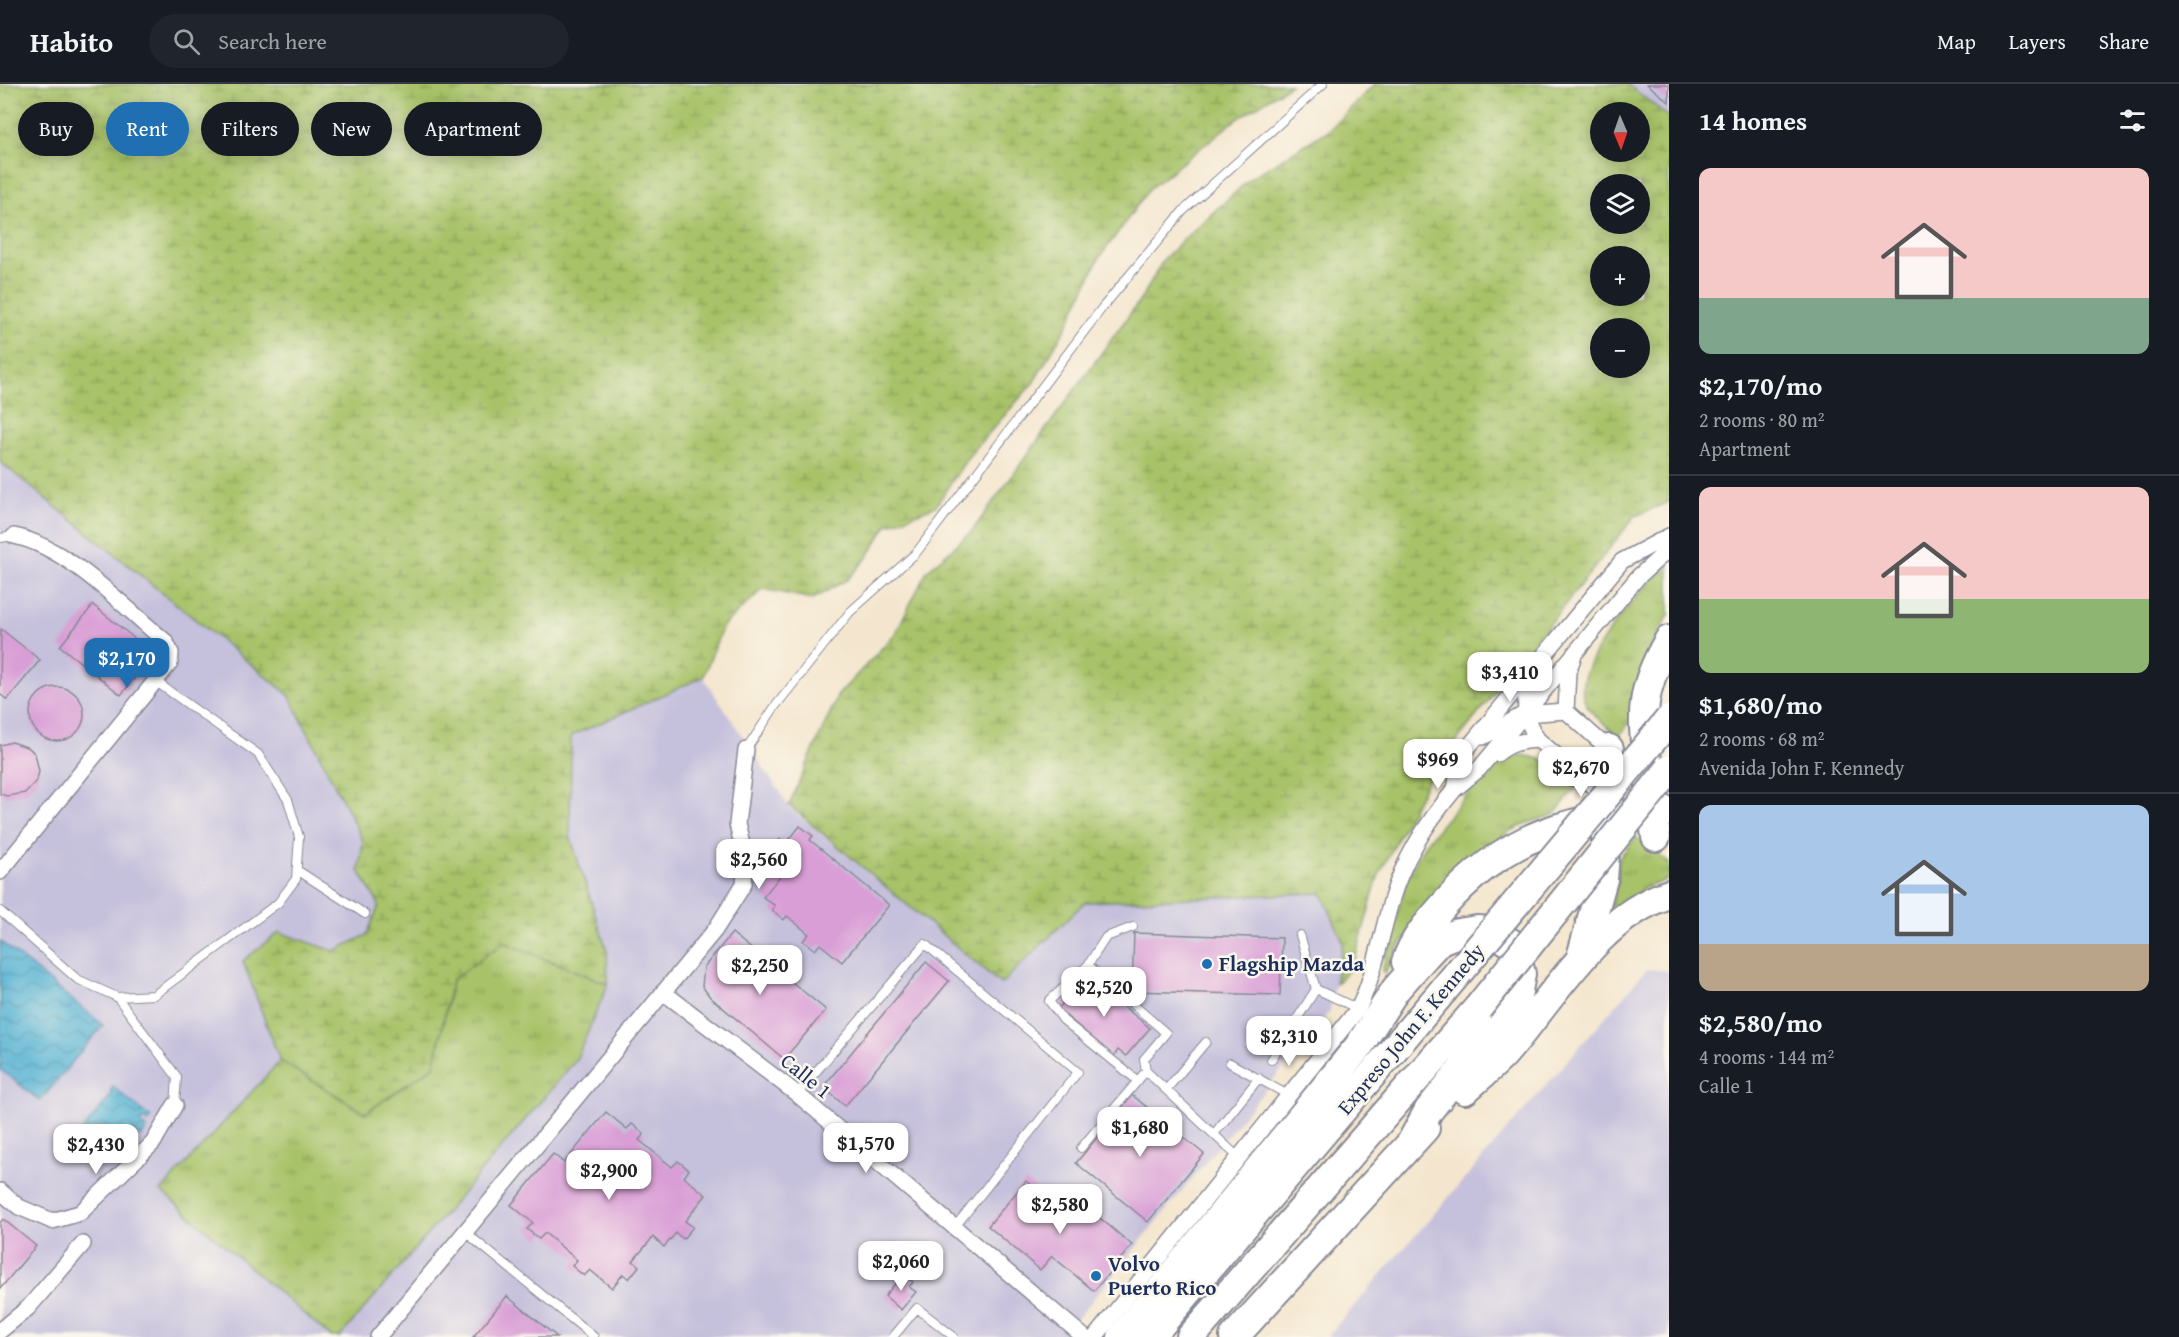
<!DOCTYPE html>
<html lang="en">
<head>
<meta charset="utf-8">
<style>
	:root { --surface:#171b24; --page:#20242c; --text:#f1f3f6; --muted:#9ea1a6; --line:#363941; --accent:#1f6fb2 }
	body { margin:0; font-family:"Gentium Book Plus",serif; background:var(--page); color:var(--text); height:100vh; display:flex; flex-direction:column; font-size:22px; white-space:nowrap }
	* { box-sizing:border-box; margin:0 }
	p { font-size:20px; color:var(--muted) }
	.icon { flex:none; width:33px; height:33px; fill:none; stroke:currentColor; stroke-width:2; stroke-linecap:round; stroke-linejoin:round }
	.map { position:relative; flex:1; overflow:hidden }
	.sheet { display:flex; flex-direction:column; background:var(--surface); width:510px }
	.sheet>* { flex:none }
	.guide { position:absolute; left:18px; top:18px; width:570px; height:54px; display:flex; gap:12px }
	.needle { width:39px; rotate:178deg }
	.tools { position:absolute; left:1590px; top:18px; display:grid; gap:12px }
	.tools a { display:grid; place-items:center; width:60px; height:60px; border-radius:50%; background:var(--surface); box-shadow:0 3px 15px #0003; font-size:30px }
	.price { position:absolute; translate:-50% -51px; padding:0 14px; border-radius:12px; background:#fff; color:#222; font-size:20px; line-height:39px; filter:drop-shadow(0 2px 3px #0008) }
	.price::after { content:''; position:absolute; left:50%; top:36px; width:18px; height:14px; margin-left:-9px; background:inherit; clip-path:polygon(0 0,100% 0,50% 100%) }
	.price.selected { background:var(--accent); color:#fff }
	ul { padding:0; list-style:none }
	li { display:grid; align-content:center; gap:12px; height:318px; padding:0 30px }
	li+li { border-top:2px solid var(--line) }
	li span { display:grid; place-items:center; height:186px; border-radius:12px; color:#555 }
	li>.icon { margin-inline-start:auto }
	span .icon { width:108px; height:108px; fill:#fffc; stroke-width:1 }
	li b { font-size:26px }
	h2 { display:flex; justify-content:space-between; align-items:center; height:72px; padding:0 30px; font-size:26px }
	.chip { padding:0 21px; border-radius:27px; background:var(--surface); box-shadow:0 3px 15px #0003; font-size:21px; line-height:54px }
	.chip.selected { background:var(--accent); color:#fff }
	header { display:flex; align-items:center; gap:36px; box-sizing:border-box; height:84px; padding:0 30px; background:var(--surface); border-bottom:2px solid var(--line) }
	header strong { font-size:28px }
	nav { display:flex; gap:33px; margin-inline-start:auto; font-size:21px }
	.search { width:420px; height:54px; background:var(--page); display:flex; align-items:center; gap:15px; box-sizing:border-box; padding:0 21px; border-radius:33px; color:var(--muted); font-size:22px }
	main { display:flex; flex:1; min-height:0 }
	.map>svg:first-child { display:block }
</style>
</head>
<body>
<header>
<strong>Habito</strong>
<div class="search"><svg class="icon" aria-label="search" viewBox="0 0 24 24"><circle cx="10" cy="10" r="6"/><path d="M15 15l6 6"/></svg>Search here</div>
<nav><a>Map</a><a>Layers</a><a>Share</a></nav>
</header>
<main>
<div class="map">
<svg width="1669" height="1253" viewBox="0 0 1669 1253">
	<defs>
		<pattern id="grass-tufts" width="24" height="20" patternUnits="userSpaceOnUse" patternTransform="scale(1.5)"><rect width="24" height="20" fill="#a7c268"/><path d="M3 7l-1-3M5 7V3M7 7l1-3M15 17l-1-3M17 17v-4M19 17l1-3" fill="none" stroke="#879e59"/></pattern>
		<pattern id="wetland-marsh" width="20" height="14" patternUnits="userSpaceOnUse" patternTransform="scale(1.5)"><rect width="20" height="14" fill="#a7c268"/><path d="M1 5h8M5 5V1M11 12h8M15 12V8" fill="none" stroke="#879e59"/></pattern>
		<pattern id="water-waves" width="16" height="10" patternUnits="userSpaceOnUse" patternTransform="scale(1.5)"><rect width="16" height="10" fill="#54b2d3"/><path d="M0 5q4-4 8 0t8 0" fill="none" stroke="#4591ae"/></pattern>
	</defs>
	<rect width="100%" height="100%" fill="#fbf7ec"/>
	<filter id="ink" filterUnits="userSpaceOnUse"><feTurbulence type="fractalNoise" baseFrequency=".0167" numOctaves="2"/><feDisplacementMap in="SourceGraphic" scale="12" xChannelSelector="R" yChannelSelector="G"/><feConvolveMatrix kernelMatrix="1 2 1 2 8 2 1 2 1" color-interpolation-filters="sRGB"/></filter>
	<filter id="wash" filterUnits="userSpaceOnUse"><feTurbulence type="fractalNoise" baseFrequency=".008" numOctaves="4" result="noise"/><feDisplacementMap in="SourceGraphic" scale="24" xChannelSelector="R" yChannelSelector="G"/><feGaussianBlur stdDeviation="1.35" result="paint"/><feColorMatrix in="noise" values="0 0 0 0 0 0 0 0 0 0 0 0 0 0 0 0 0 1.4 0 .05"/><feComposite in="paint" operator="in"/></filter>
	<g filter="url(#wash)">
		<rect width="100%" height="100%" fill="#f4e6ce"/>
		<!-- industrial -->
		<path fill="#c5c0db" d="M1627 0H1669V33Z
			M0 378 289 611 363 757 359 787 379 821 367 851 334 868 279 848 243 877 280 977 161 1107 331 1253H0Z
			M703 593 791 725 1001 900 1085 818 1322 809 1343 858 1330 927 1062 1253H340L576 976 608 900 607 867 570 752 571 652Z
			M1647 885 1669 887V1253H1327Z"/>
		<!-- grass -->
		<path fill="url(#grass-tufts)" stroke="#617863" stroke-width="1.5" d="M1669 481V531L1646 571 1632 636 1619 652C1606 641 1586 628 1583 611 1576 576 1643 503 1669 481Z
			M1523 671 1540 675 1577 702 1554 731 1527 739 1510 747 1467 777 1397 865 1385 889 1382 887 1406 797 1425 760 1485 688 1503 675Z
			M1636 753 1669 779V795L1645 804 1609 828 1617 800 1619 774Z
			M504 858 608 900 576 976 340 1253H331L161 1107 280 977 365 1029 434 982 452 896Z"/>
		<!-- wetland -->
		<path fill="url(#wetland-marsh)" stroke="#617863" stroke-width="1.5" fill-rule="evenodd" d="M0 0H1291L1233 38 1149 105 1098 176 1068 240 1033 299 968 373 936 422 887 441 866 475 848 495 813 515 763 505 723 542 703 593 571 652 570 752 607 867 608 900 504 858 452 896 434 982 365 1029 280 977 243 877 279 848 334 867 367 851 379 821 359 787 363 757 289 611 0 378Z
			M1375 0H1627L1669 33V418L1635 432 1432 688 1378 793 1353 882 1335 900 1343 858 1322 809 1085 818 1001 900 789 721 838 611 895 550 927 487 972 447 1143 212 1163 176 1185 154 1252 93 1329 46ZM1600 28H1640V68H1600ZM1600 100H1640V140H1600ZM1640 172V212H1600V172ZM1640 244V284H1600V244Z"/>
		<!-- water -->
		<path fill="url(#water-waves)" stroke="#387098" stroke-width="1.5" d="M0 857 103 941 40 1017 0 985Z
			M113 1003 151 1034 148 1038 143 1035 140 1039 147 1045 141 1053 133 1047 108 1078 78 1052 112 1010 110 1007Z"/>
		<g id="blocks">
			<!-- building -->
			<path fill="#d99ed6" d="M1647 0H1669V18Z
				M93 521 154 570 121 611 60 562Z
				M1 545 40 576 7 616 0 610Z
				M30 630a27 27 0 1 1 54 0a27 27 0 1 1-54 0Z
				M12 658 29 664 35 670 39 687 37 696 25 709 7 712 0 710V661Z
				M800 742 813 752 810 756 889 821 842 878 820 860 815 866 803 857 809 850 787 832 784 836 772 826 775 822 763 813 790 780 772 765 780 755 786 760Z
				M732 849 826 926 784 975 710 913 702 902 704 883Z
				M1134 849 1282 854 1280 911 1132 907Z
				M926 878 949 897 845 1022 823 1003Z
				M1086 892 1150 944 1126 972 1118 966 1114 972 1058 925Z
				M1132 1011 1204 1070 1148 1138 1076 1079Z
				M606 1028 627 1045 632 1040 644 1050 639 1056 672 1083 678 1077 689 1086 684 1093 706 1111 685 1137 693 1143 683 1155 676 1149 664 1163 653 1153 633 1177 639 1182 629 1195 623 1190 612 1204 590 1186 584 1192 572 1182 577 1176 545 1149 539 1155 527 1145 533 1139 511 1121 553 1070 564 1079Z
				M1026 1097 1056 1122 1069 1108 1132 1161 1094 1207 1052 1172 1040 1186 988 1142Z
				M3 1135 36 1162 0 1205V1139Z
				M903 1190 913 1198 909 1203 916 1208 901 1226 885 1212Z
				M507 1212 557 1253H473Z"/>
		</g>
	</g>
	<g filter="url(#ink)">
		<use href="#blocks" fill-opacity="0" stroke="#888a96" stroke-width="1.5"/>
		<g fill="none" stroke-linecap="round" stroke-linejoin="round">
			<defs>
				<path id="lane" d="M0 454 14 452
					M746 666 774 624 850 528 916 469 1102 224 1183 127 1323 0
					M297 786 365 830
					M0 827 77 895 117 913 154 911 278 819 296 795 299 753 288 716 258 670 155 597
					M1300 851 1316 905
					M1088 881 1106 853 1133 843
					M117 913 177 993 175 1021
					M1271 976 1316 905 1358 925
					M1230 979 1288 1011
					M1138 997 1063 936 1049 917 1088 881 1166 949 1144 975 1146 987 1237 1072
					M1166 1006 1206 958
					M797 1010 925 860 1078 988 954 1144
					M1214 1050 1259 994
					M1081 1064 1146 987
					M465 1148 594 1253
					M893 1253 917 1224 954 1253"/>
				<path id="street" d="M1669 452 1622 477 1461 672 1455 705 1479 685 1638 493 1669 465
					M1531 593C1523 618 1523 634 1538 656L1608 715
					M1566 627 1568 588 1573 574
					M1483 653 1524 630 1566 627 1613 669
					M1497 670C1510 659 1521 657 1538 656
					M0 788 170 579 171 569 166 558C124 523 68 463 14 452
					M663 908 797 1010 1084 1253
					M0 1107 19 1123 52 1137 80 1129 153 1059 175 1021
					M0 1247 28 1224 83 1160
					M378 1253 715 846 744 800 746 777 737 740 746 666
					M1095 1253 1358 925C1375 890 1381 851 1392 814 1404 774 1428 737 1455 705"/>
				<path id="highway" d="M1575 687H1626
					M1656 753C1653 730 1651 707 1648 684 1641 630 1640 605 1669 556
					M1581 873 1603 795 1608 732 1609 665
					M1406 878C1413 856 1429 838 1444 821 1508 748 1575 732 1669 727
					M1465 1006C1477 995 1490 984 1502 972 1551 918 1597 833 1669 810
					M1122 1253 1359 962 1396 905 1426 871 1440 856 1458 849 1477 846 1492 847 1514 861 1521 890 1516 918 1429 1026 1412 1057
					M1150 1253 1442 908
					M1191 1253 1478 924
					M1234 1253 1425 1044"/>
			</defs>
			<!-- lane casing -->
			<use href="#lane" stroke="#888a96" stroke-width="10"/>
			<!-- street casing -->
			<use href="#street" stroke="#888a96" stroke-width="18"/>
			<!-- highway casing -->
			<use href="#highway" stroke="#888a96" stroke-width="32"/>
			<!-- lane -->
			<use href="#lane" stroke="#fff" stroke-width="8"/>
			<!-- street -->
			<use href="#street" stroke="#fff" stroke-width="15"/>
			<!-- highway -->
			<use href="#highway" stroke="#fff" stroke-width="28"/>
			<defs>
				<path id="highway-bridge" d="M1442 908 1669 636
					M1478 924 1669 686"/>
			</defs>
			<!-- highway-bridge casing -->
			<use href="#highway-bridge" stroke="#888a96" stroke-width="32" stroke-linecap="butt"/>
			<!-- highway-bridge -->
			<use href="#highway-bridge" stroke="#fff" stroke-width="28"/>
		</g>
	</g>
	<!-- markers -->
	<g fill="#1f6fb2" stroke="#fbf7ec" stroke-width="2">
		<circle cx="1207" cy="880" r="6"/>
		<circle cx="1096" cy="1192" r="6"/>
	</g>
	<g text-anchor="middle" stroke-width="5" stroke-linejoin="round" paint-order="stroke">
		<!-- poi labels -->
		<g font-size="21" font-weight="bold" fill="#1b2f5e" stroke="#fbf7ec" text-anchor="start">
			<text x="1219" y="887">Flagship Mazda</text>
			<text x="1108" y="1187">Volvo<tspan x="1108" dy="24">Puerto Rico</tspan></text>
		</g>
		<!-- street labels -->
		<g font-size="21" fill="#1b2f5e" stroke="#fbf7ec">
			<text transform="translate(1411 945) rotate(-50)" y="7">Expreso John F. Kennedy</text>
			<text transform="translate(806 992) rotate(39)" y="7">Calle 1</text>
		</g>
	</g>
</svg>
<div class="tools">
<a><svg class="needle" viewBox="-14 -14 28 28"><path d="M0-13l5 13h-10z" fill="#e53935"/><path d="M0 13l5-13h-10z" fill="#9ea1a6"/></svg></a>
<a><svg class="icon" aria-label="layers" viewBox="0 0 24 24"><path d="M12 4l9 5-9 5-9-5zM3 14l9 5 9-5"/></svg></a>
<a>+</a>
<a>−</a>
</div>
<b class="price selected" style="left:127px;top:605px">$2,170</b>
<b class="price" style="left:1510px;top:619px">$3,410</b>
<b class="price" style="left:1438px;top:706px">$969</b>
<b class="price" style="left:1581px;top:714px">$2,670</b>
<b class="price" style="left:759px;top:806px">$2,560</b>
<b class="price" style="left:760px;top:912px">$2,250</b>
<b class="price" style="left:1104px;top:934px">$2,520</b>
<b class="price" style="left:1289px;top:983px">$2,310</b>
<b class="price" style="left:1140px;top:1074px">$1,680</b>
<b class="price" style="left:866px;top:1090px">$1,570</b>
<b class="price" style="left:96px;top:1091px">$2,430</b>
<b class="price" style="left:609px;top:1117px">$2,900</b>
<b class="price" style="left:1060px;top:1151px">$2,580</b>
<b class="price" style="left:901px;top:1208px">$2,060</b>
<div class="guide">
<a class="chip">Buy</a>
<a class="chip selected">Rent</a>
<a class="chip">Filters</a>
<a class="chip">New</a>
<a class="chip">Apartment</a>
</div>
</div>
<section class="sheet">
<h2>14 homes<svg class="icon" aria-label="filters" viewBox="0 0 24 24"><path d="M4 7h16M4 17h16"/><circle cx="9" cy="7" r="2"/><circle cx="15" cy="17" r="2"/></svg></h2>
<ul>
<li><span style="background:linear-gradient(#f6c9c9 70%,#7fa58c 0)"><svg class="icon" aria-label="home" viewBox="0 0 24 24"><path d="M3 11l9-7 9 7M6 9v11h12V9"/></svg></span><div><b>$2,170/mo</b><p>2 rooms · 80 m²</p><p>Apartment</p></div></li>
<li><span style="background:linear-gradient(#f6c9c9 60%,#8fb573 0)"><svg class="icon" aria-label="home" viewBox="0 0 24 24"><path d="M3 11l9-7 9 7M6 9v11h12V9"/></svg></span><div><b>$1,680/mo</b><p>2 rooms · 68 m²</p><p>Avenida John F. Kennedy</p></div></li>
<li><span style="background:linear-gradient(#a9c7e8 75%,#b9a48a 0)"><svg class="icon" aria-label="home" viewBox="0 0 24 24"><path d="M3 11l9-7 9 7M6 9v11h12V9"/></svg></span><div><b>$2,580/mo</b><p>4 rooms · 144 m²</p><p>Calle 1</p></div></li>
</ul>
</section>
</main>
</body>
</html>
